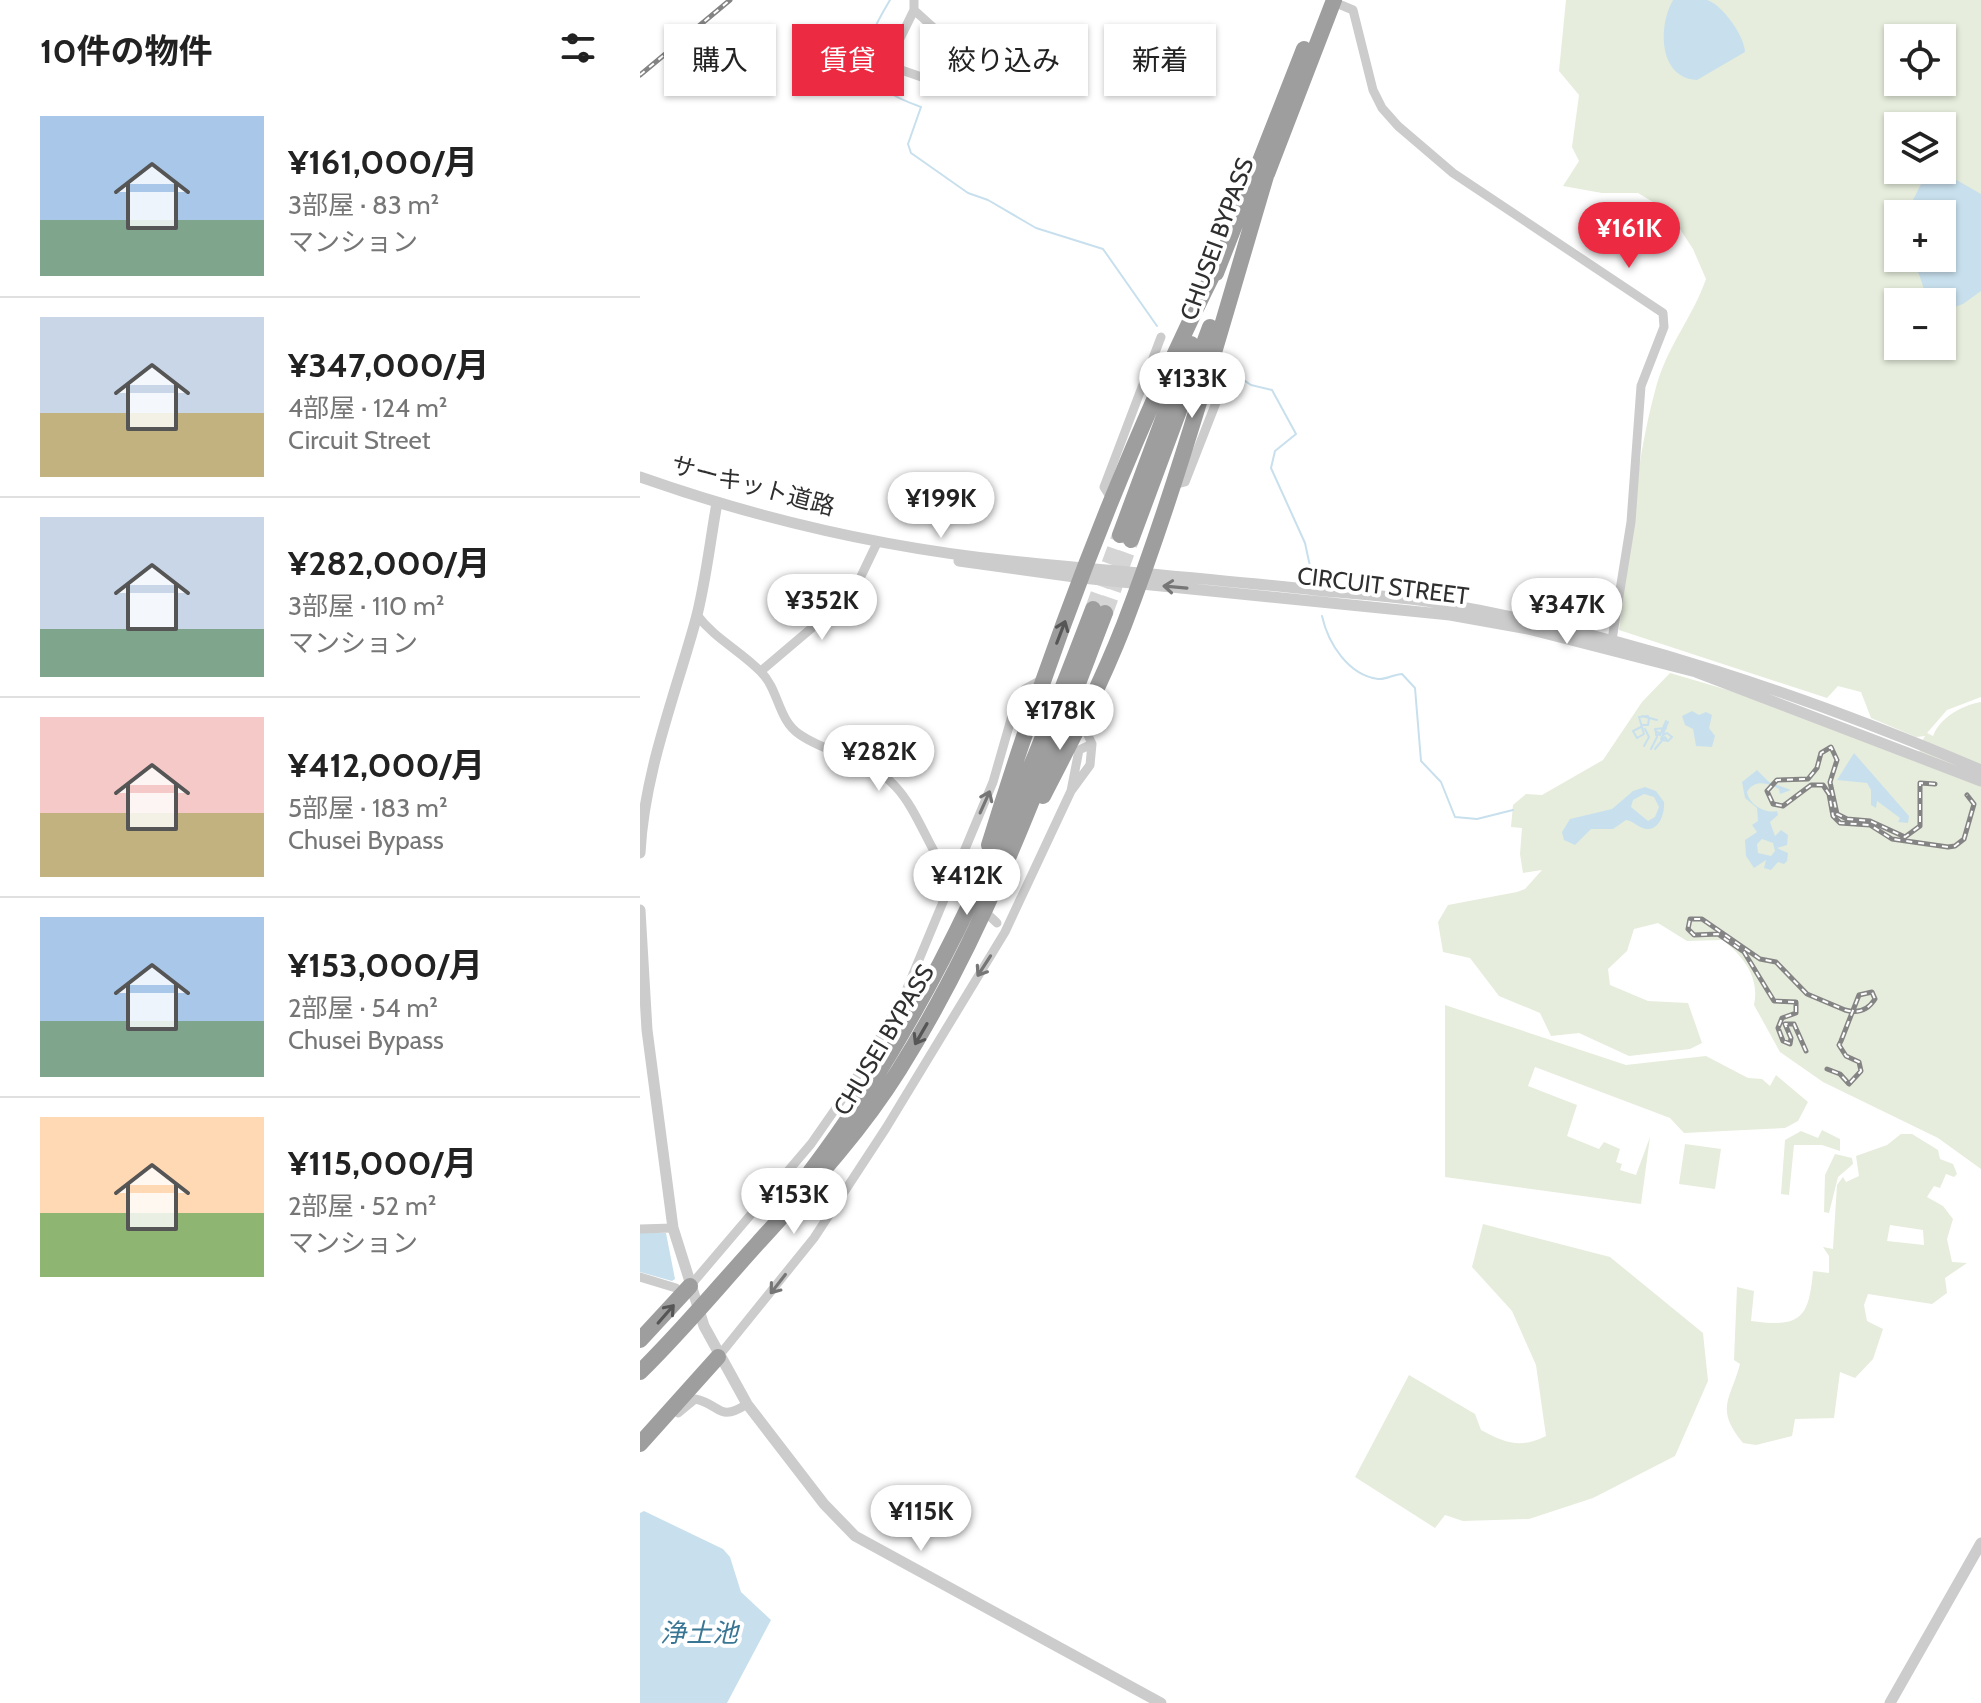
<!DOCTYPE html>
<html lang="ja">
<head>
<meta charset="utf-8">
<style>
	:root { --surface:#fff; --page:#f2f2f2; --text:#222; --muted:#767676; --line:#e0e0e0; --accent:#ec2b43 }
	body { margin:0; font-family:Cabin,"Noto Sans JP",sans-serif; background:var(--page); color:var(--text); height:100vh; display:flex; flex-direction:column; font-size:30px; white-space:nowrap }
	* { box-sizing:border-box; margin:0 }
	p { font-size:26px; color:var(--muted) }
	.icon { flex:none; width:44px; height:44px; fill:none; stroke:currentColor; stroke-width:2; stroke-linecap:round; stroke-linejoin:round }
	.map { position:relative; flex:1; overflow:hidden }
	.drawer { display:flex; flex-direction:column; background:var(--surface); width:640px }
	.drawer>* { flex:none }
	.banner { position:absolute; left:24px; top:24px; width:760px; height:72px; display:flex; gap:16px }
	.buttons { position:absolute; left:1244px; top:24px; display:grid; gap:16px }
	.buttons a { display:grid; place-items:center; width:72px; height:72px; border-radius:0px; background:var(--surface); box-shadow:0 2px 6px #0004; font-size:40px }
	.price { position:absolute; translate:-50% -68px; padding:0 18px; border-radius:28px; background:#fff; color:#222; font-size:26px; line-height:52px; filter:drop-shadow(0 2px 4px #0008) }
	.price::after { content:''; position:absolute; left:50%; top:48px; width:24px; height:18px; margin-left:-12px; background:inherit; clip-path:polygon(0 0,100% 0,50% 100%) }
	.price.active { background:var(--accent); color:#fff }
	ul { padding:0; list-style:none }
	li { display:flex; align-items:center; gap:24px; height:200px; padding:0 40px }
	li+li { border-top:2px solid var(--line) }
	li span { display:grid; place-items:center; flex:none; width:224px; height:160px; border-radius:0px; color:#555 }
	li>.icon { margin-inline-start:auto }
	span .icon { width:96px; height:96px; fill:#fffc; stroke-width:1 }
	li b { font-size:34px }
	h2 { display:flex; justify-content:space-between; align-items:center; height:96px; padding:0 40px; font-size:34px }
	.tag { padding:0 28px; border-radius:0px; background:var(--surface); box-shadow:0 2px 6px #0004; font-size:28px; line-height:72px }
	.tag.active { background:var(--accent); color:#fff }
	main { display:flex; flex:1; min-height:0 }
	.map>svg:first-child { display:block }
</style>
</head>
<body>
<main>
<section class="drawer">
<h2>10件の物件<svg class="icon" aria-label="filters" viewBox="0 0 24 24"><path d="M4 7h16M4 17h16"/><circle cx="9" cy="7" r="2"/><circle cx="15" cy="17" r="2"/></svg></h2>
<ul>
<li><span style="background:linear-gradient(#a9c7e8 65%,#7fa58c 0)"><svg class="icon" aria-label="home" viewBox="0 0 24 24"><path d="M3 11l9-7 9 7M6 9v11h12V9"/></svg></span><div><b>¥161,000/月</b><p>3部屋 · 83 m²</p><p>マンション</p></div></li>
<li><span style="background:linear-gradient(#c9d6e8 60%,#c2b280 0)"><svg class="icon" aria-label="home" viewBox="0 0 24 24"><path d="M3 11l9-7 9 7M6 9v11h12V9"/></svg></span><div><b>¥347,000/月</b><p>4部屋 · 124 m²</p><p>Circuit Street</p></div></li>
<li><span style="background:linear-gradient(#c9d6e8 70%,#7fa58c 0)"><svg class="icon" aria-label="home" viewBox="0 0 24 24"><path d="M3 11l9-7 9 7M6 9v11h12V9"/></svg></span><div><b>¥282,000/月</b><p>3部屋 · 110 m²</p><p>マンション</p></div></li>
<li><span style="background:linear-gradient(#f6c9c9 60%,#c2b280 0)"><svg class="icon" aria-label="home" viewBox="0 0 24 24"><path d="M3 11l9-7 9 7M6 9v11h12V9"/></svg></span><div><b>¥412,000/月</b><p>5部屋 · 183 m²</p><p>Chusei Bypass</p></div></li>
<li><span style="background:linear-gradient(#a9c7e8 65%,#7fa58c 0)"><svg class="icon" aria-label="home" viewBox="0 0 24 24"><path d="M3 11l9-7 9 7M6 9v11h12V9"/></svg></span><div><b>¥153,000/月</b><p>2部屋 · 54 m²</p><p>Chusei Bypass</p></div></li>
<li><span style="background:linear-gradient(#ffd9b3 60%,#8fb573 0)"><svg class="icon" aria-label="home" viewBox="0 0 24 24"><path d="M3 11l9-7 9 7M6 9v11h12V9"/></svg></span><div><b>¥115,000/月</b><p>2部屋 · 52 m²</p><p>マンション</p></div></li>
</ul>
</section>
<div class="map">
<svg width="1341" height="1703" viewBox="0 0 1341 1703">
	<rect width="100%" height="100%" fill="#fff"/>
	<!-- green -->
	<path fill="#e6eddc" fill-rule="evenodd" d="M926 0H1341V697L1307 710 1287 733 1293 736C1300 718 1320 706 1341 702V1169L1298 1138 1183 1082 1140 1052 1114 1005C1120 978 1104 957 1083 940L1047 941 1018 923 994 929 987 951 968 969 970 985 1008 1001 1048 1003 1062 1043 1050 1049 989 1056 939 1033 911 1036 900 1013 859 996 830 958 803 952 798 922 808 905 877 892 885 889 902 870 883 873 880 854 882 828 871 827 873 805 886 794 902 795 963 760 1002 702 1030 673 1091 691 1273 757 1286 745 1282 741 1285 736 1276 737 1231 718 1221 692 1198 686 1187 698 979 630C990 551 994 468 1015 391 1026 347 1052 319 1066 279L1053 249 1028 211 998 193H962L923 186 939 161 932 147 939 95 919 71ZM1258 38H1302V82H1258ZM1258 126H1302V170H1258ZM1258 214H1302V258H1258ZM1258 302H1302V346H1258Z
		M291 56 316 77 293 79 283 75Z
		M805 1005 986 1065 1066 1056 1108 1078 1122 1079 1130 1086 1136 1075 1168 1102 1158 1121 1145 1128 1044 1133 1030 1118 895 1067 888 1086 937 1105 927 1136 959 1149 964 1142 980 1149 976 1162 982 1164 980 1170 996 1175 1010 1137 1001 1204 805 1177Z
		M1182 1130 1200 1139V1151L1182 1145H1154L1149 1195 1141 1194 1145 1140 1161 1131 1178 1138Z
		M1261 1134H1272L1298 1150 1300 1159 1313 1164 1317 1174 1314 1177 1306 1174 1300 1188 1294 1186 1287 1197 1303 1206 1313 1219 1307 1239 1312 1262 1327 1263 1305 1278 1307 1293 1292 1304 1228 1294 1224 1305 1227 1321 1243 1329 1233 1359 1215 1378 1200 1372 1194 1418 1155 1419 1152 1436 1116 1445 1103 1443C1074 1408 1091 1399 1100 1364L1094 1360 1097 1287 1114 1291 1111 1321C1161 1328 1169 1318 1173 1271L1189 1273V1256L1183 1247 1193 1249 1197 1185 1203 1177 1206 1182 1219 1176 1216 1156 1247 1145ZM1250 1225 1283 1230 1284 1245 1247 1241Z
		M1045 1144 1081 1149 1075 1189 1039 1184Z
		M1195 1154 1212 1158 1213 1164 1198 1177 1189 1213 1184 1212 1185 1175Z
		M843 1224 970 1257 1063 1333 1068 1381 1035 1456 953 1498 889 1519 823 1521 805 1515 795 1528 715 1477 769 1375 835 1414 841 1430C865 1443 881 1449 906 1436L896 1365 872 1311 832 1267Z"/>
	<!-- water -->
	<path fill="#c8e0ed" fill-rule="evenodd" d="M1033 0C1043 0 1058 0 1067 0 1083 5 1105 37 1105 52L1057 80C1018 78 1018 26 1033 0Z
		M1288 170H1299L1341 194V291L1323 304 1303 311 1302 302 1287 301C1285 292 1278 265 1269 258H1302V214H1266Z
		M1052 711 1059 715 1066 712 1072 715 1069 728 1075 736 1072 747 1056 746 1053 729 1045 725 1042 716Z
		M1214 753 1269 816 1268 823 1258 822 1260 818 1237 801 1236 808 1231 805V790L1227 783 1197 780Z
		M1117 770 1129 782 1151 790 1140 794 1139 789C1128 783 1115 779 1107 792 1109 805 1126 814 1137 811L1138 815 1130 822 1135 836 1141 830 1148 835 1147 845 1137 848 1148 853 1147 861 1144 864 1138 862 1131 870 1124 868 1126 860 1114 868 1106 856 1105 840 1117 832 1112 825 1118 821 1117 808 1105 798 1102 782ZM1122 839 1133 843 1135 851 1131 856 1118 853 1117 844Z
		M1005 787 1016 791 1024 802C1025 812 1020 831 1006 829 998 828 994 821 986 820L973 829H951L935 845 924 840 922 832 930 819 972 809 993 791ZM1004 794 1014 797 1019 807 1015 817 1008 821 991 807 993 800Z
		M0 1233H26L35 1279 32 1281 0 1272Z
		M4 1511 83 1549 90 1557 101 1592 131 1620 87 1703H0V1513Z"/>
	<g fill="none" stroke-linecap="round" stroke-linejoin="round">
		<!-- stream -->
		<path stroke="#c8e0ed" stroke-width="2" d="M250 0C215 58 213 83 281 107L268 144 271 153 328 193 348 200 396 228 463 249 517 326
			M593 373 611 385 632 390 656 434 635 451 631 468 665 543 671 571
			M682 616C688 643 708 675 738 679 746 680 754 674 762 674L775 688 781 761 801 782 815 817 837 819 873 810
			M1002 716 1017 720
			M1002 725H1008L1009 718
			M1001 727 993 731 997 738 1004 734 999 717 1008 716
			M1016 735V731L1019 733
			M1020 735 1026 721
			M1017 736 1015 729 1026 728 1018 735
			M1021 739C1022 735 1024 734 1027 733L1032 737 1028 741 1022 740C1022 733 1026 727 1028 722
			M1004 746 1009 737 1005 729
			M1011 749 1017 737
			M1015 749 1025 737 1027 740"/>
		<!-- trunk-tunnel -->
		<path stroke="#d5d5d5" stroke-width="16" stroke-dasharray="16 8" stroke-linecap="butt" d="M453 609 480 535
			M465 613 491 540"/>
		<!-- minor -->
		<path stroke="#ccc" stroke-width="9" d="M274 0V10L247 65 293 81 348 77 274 10
			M701 5 713 10 733 90 742 108 758 126 813 173 1023 313 1024 327 1001 386 991 522 971 646
			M533 485 545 482 586 377
			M471 498 464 487 521 337
			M57 615C75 639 101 651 121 672 139 690 138 720 159 734 190 756 228 756 255 786 275 807 286 840 302 865 316 887 338 905 357 923
			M121 671 213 593 236 545
			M431 791 439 750 452 744
			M0 1229 33 1228
			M0 1277 36 1288
			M50 1286 171 1144 210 1088 263 998 353 782 376 702 385 689 403 679
			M78 1357 174 1238 246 1128 365 932 431 791 450 765 452 744 442 722
			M38 1413 55 1399C81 1404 78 1423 107 1404"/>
		<!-- tertiary -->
		<path stroke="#ccc" stroke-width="11" d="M0 477C119 519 245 548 371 561 472 571 574 579 675 590 716 594 758 596 799 603 988 635 1165 695 1341 770
			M319 561 442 578 810 615 888 629 1056 672 1341 781
			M0 853C4 773 35 696 56 619 66 581 70 541 77 503
			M0 910 7 1030 33 1228 64 1326 107 1404 184 1504 215 1536 521 1703
			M1250 1703 1341 1543"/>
		<!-- trunk -->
		<path stroke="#9e9e9e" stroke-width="16" d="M627 174 694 0
			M576 273 664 49
			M480 535 551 344
			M491 540 570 327
			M403 796C432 740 461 684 484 625 541 476 583 320 629 166
			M349 845C411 645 485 449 579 262
			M170 1172C298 1004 378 805 453 609
			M0 1340 50 1286
			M0 1372C42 1331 79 1286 118 1243 169 1187 219 1134 259 1070 348 928 405 769 465 613
			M0 1444 78 1357"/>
		<defs>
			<path id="rail" d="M0 75 90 0
				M1295 784 1280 783V826L1265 837 1230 821 1207 819 1197 814 1190 782 1197 760 1191 747 1181 753 1177 768 1168 779 1137 780 1127 791 1133 804 1143 806 1171 785H1183L1189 794 1193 816 1200 823 1230 825 1252 839 1308 847 1315 846 1324 839 1334 804 1327 795
				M1166 1051 1154 1024H1145L1151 1038 1150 1044 1143 1041 1138 1028 1142 1018 1156 1013V1002L1134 1001 1104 952 1078 934 1054 935 1048 929 1050 919H1062L1120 959 1136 962 1167 994 1205 1010C1218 1014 1228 1010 1235 999L1232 992 1219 995 1201 1041 1199 1045 1206 1056 1219 1062 1221 1071 1209 1084 1200 1074 1187 1069"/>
		</defs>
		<!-- rail casing -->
		<use href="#rail" stroke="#848484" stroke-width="5"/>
		<!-- rail -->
		<use href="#rail" stroke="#fff" stroke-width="2" stroke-dasharray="6" stroke-linecap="butt"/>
	</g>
	<!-- one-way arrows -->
	<defs><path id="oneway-shaft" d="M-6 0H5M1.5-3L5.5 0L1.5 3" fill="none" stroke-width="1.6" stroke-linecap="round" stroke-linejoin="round" transform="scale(2)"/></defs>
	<g stroke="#767676">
		<use href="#oneway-shaft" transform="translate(535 587) rotate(-175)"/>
		<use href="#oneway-shaft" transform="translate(345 802) rotate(-66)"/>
		<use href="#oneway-shaft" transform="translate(344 966) rotate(123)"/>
		<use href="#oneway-shaft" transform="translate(138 1284) rotate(128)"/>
	</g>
	<g stroke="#565656">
		<use href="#oneway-shaft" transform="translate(421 632) rotate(-69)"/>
		<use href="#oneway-shaft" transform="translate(281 1034) rotate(120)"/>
		<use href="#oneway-shaft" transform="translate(26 1314) rotate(-49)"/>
	</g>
	<g text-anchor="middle" stroke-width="8" stroke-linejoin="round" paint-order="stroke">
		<!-- street labels -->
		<g font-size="24" fill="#2f2f2f" stroke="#fff">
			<text transform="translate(577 239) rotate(-70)" y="8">CHUSEI BYPASS</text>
			<text transform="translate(113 486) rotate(15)" y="8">サーキット道路</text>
			<text transform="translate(743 586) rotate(7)" y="8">CIRCUIT STREET</text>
			<text transform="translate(244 1040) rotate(-59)" y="8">CHUSEI BYPASS</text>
		</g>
		<!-- water labels -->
		<g font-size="26" font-style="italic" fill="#397694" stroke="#fff">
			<text x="59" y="1642">浄土池</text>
		</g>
	</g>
</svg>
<div class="buttons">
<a><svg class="icon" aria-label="locate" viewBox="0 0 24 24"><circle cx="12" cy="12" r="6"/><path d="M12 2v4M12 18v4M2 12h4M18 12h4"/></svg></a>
<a><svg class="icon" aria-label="layers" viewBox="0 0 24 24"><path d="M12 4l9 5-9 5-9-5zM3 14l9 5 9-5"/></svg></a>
<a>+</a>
<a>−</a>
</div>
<b class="price active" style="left:989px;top:270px">¥161K</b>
<b class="price" style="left:552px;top:420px">¥133K</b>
<b class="price" style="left:301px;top:540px">¥199K</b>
<b class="price" style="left:182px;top:642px">¥352K</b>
<b class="price" style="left:927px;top:646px">¥347K</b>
<b class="price" style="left:420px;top:752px">¥178K</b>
<b class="price" style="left:239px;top:793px">¥282K</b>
<b class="price" style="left:327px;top:917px">¥412K</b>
<b class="price" style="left:154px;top:1236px">¥153K</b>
<b class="price" style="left:281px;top:1553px">¥115K</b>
<div class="banner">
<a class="tag">購入</a>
<a class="tag active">賃貸</a>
<a class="tag">絞り込み</a>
<a class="tag">新着</a>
</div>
</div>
</main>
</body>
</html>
